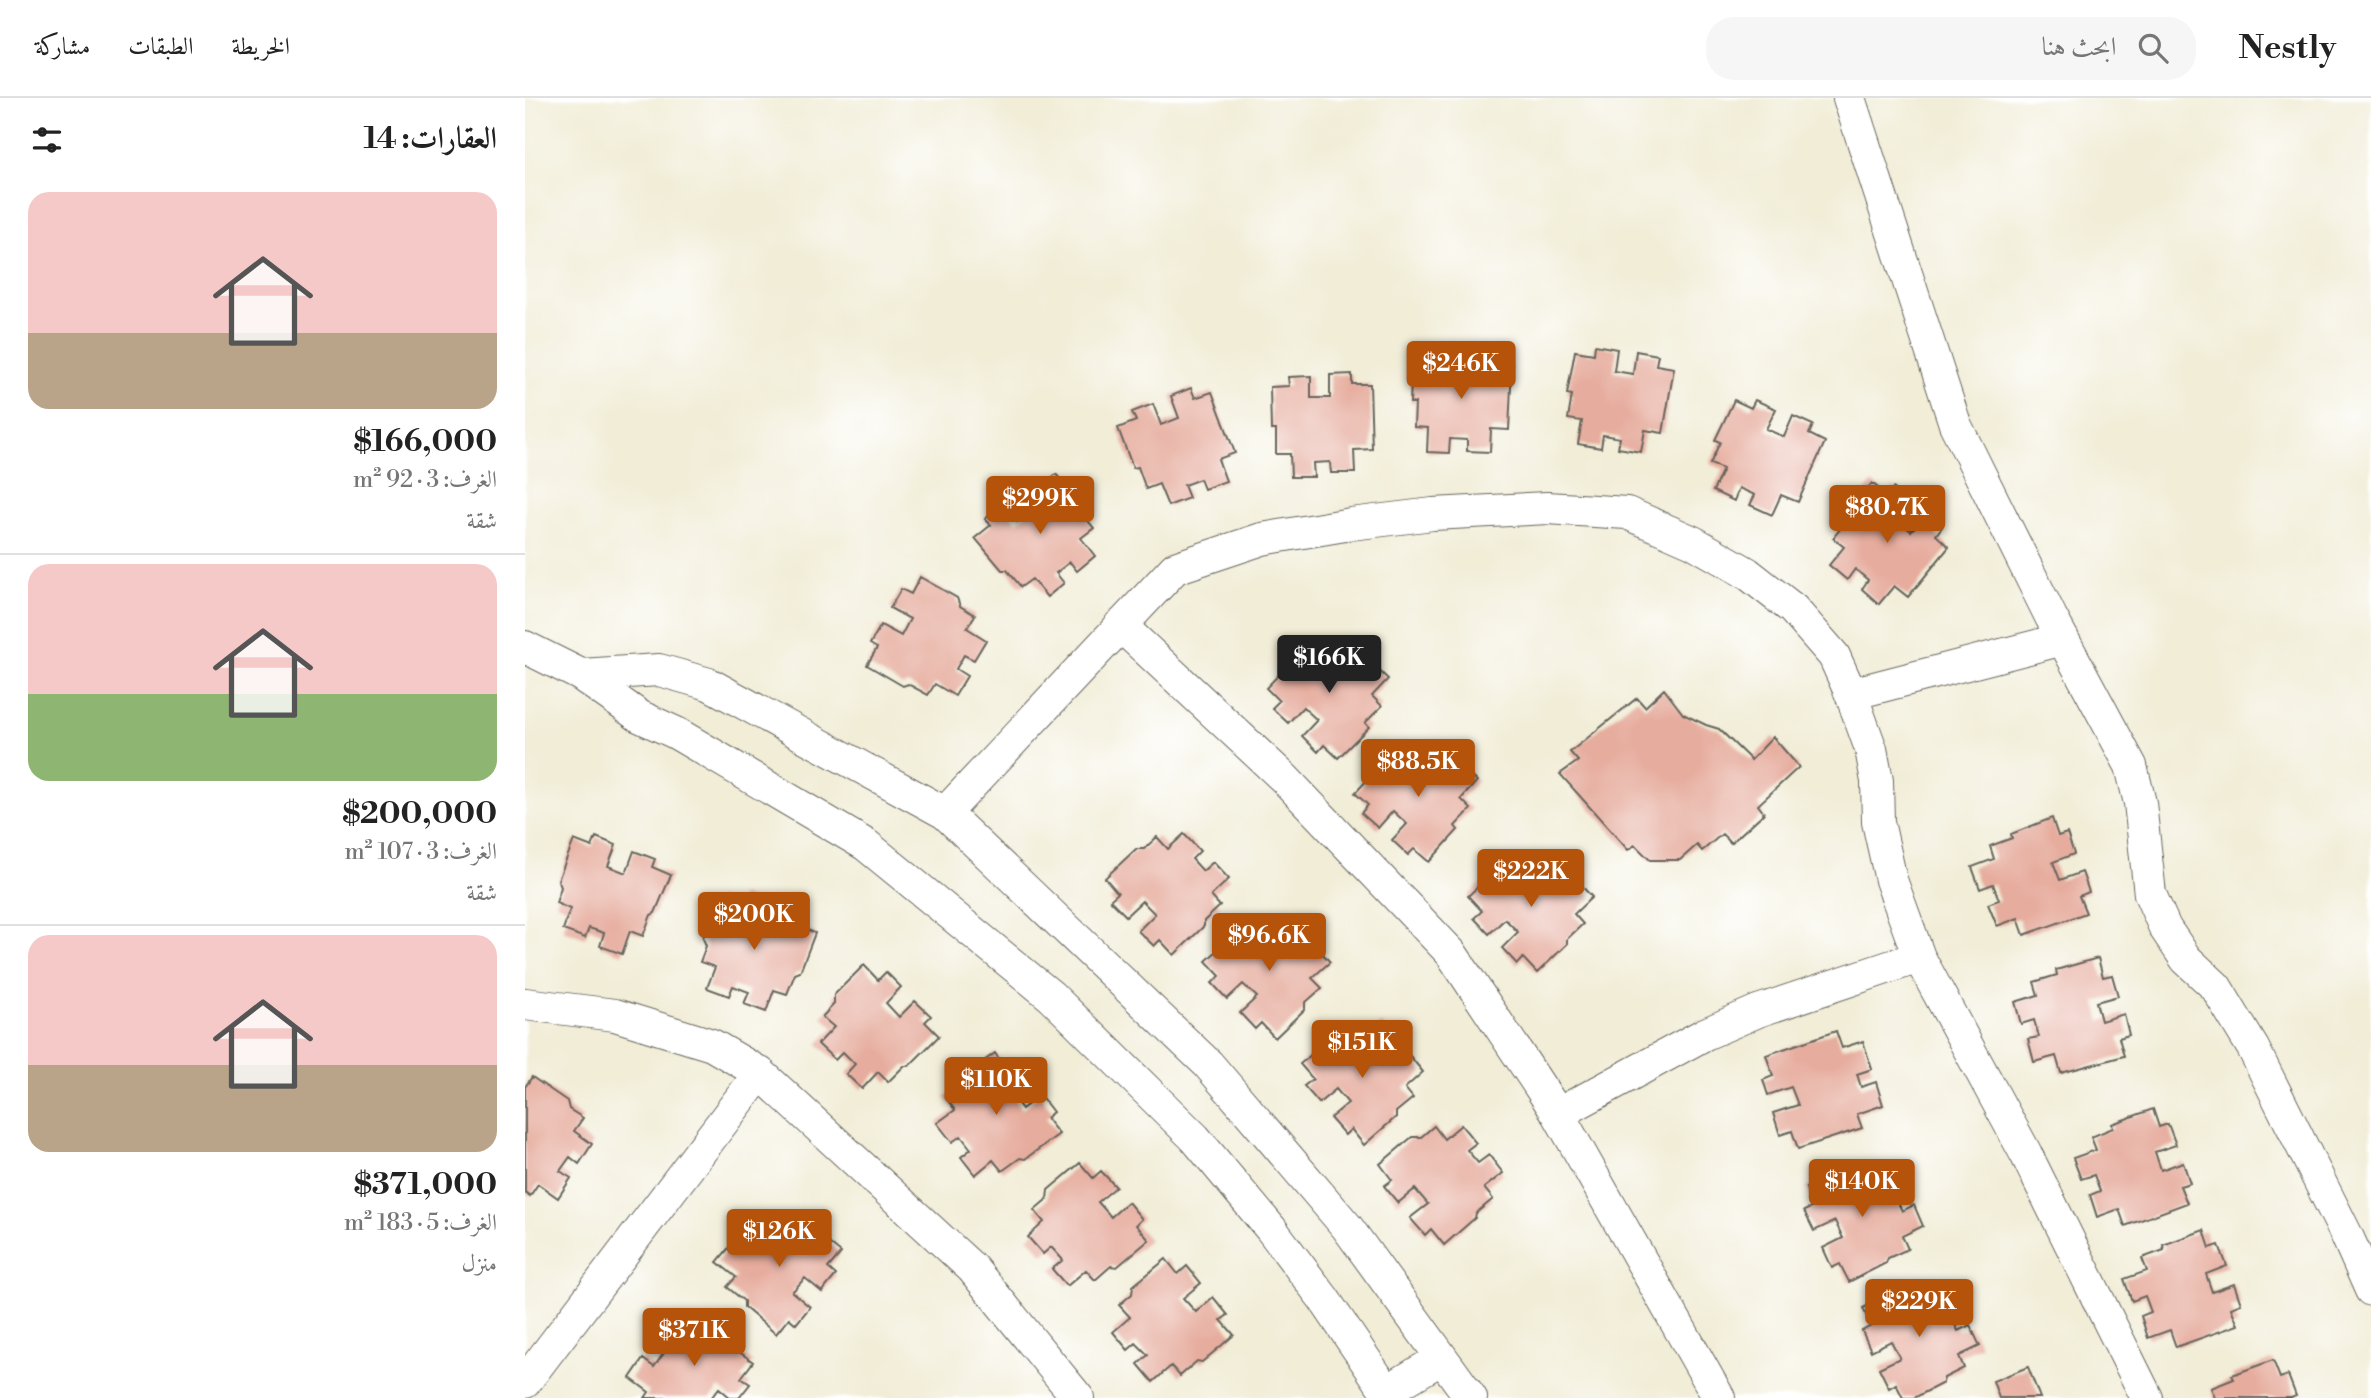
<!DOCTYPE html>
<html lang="ar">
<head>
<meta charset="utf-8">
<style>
	:root { --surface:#fff; --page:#f6f6f6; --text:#222; --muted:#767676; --line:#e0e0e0; --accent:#b45309 }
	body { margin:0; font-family:"Libre Bodoni",Amiri,serif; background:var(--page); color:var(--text); direction:rtl; height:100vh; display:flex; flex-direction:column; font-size:26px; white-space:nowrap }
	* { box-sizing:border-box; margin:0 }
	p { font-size:23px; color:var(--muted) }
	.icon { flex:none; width:38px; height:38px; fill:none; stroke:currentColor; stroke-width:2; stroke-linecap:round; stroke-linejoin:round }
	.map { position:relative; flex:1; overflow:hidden; direction:ltr }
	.sheet { display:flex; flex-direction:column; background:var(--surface); width:525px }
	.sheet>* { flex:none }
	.price { position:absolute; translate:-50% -60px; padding:0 16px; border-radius:7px; background:var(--accent); color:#fff; font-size:23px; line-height:46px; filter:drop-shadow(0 2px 4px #0008) }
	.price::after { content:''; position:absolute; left:50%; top:42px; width:21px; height:16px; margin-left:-10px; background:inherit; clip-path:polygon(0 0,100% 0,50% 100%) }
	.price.current { background:#222; color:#fff }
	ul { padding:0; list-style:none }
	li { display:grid; align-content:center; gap:14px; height:371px; padding:0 28px }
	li+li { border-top:2px solid var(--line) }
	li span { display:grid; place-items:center; height:217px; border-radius:21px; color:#555 }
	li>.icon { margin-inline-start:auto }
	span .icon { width:126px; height:126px; fill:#fffc; stroke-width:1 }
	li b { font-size:30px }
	h2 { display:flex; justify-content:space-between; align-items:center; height:84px; padding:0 28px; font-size:30px }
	header { display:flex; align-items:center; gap:42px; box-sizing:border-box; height:98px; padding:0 35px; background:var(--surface); border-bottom:2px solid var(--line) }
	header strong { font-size:33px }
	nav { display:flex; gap:38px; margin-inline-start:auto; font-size:24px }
	.search { width:490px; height:63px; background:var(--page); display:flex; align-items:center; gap:18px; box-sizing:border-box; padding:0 24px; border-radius:28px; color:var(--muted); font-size:26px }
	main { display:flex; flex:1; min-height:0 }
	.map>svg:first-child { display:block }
</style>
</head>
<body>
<header>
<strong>Nestly</strong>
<div class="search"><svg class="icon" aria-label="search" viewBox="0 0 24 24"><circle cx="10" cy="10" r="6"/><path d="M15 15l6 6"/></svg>ابحث هنا</div>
<nav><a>الخريطة</a><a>الطبقات</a><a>مشاركة</a></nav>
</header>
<main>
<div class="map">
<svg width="1846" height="1300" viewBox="0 0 1846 1300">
	<rect width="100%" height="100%" fill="#fff"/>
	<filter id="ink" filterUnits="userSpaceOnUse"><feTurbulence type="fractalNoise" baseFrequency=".0143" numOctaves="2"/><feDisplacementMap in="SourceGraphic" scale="14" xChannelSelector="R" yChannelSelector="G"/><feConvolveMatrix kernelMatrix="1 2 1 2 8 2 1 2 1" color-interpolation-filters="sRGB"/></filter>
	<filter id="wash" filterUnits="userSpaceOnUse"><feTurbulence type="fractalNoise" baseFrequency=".00686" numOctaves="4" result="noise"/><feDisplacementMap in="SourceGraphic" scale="28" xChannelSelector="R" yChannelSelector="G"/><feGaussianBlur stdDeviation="1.57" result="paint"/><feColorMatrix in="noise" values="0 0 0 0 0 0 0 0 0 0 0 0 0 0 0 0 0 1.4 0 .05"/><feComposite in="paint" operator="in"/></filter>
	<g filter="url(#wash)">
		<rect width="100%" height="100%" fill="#f1edd7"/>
		<g id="blocks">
			<!-- building -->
			<path fill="#e6ac9d" d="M1070 247 1092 251 1089 273 1108 276 1111 253 1133 257 1131 267 1149 270 1138 335 1120 332 1116 354 1093 350 1095 340 1078 337 1076 350 1053 346 1057 323 1043 321 1047 297 1042 296 1050 253 1069 256Z
				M907 253 929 254 928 277H947L948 254 970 255 969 266H987L984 332 966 331 965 354 942 353V342L925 341 924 355 902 354 903 330 889 329 890 305H885L887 262H906Z
				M827 276V286H845L847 351 829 352 830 375H806L805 364 788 365 789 379H766L765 356H751V332H746L745 289 764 288 763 279 786 278V300H805V277Z
				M666 290 670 300 687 294 710 355 693 361 701 383 679 391 675 381 659 387 664 400 643 408 634 386 621 391 613 369 608 370 593 330 611 323 607 314 628 306 636 327 654 320 646 298Z
				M1209 302 1226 310 1230 302 1251 311 1241 331 1259 339 1268 318 1288 327 1284 336 1300 344 1273 404 1256 397 1247 417 1225 407 1230 397 1214 390 1209 403 1188 393 1198 371 1185 366 1195 344 1190 342Z
				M531 376 558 409V417L569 430 556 440 570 458 552 473 545 464 531 475 539 485 522 499 507 481 496 489 482 472H477L450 440 466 427 460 421 477 407 492 424 506 412 492 395 509 381 516 389Z
				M1347 385 1362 397 1368 390 1385 404 1371 421 1386 433 1401 416 1417 429 1411 437 1424 449 1383 499 1369 488 1354 506 1337 491 1343 482 1330 471 1322 482 1304 467 1319 449 1308 440 1323 421 1320 418Z
				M395 479 432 500 435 508 450 517 442 530 461 542 449 562 439 557 431 571 442 578 430 598 410 586 403 597 383 586 378 588 342 567 352 550 345 546 356 527 376 538 385 521 365 510 376 491 386 496Z
				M815 539 832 555 824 563 837 575 846 565 863 581 847 598 857 608 840 625 844 629 813 660 799 647 793 654 777 638 792 622 778 609 763 625 747 610 754 603 741 590 786 543 799 555Z
				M1139 591 1158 616 1181 627 1194 631 1226 662 1248 639 1274 669 1233 707 1239 715 1206 745 1197 736 1177 753 1172 747 1155 762H1125L1110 747 1103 752 1035 676 1053 663 1045 654 1112 600 1120 609Z
				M903 642 921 658 913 667 926 678 935 668 952 683 936 701 946 711 930 728 933 732 904 764 889 751 883 757 867 742 882 726 868 713 853 730 836 715 843 707 830 695 875 647 888 659Z
				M1527 720 1533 738 1542 735 1549 756 1528 764 1535 782 1557 774 1564 794 1554 798 1561 815 1499 837 1493 820 1472 828 1463 806 1474 802 1468 786 1455 791 1447 769 1469 761 1465 748 1487 740 1486 736Z
				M659 736 675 753 667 761 678 773 688 764 704 781 686 798 695 808 679 823V828L649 857 635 842 629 848 613 833 630 816 617 803 601 818 585 802 593 795 580 780 611 751H619L632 739 643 751Z
				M71 739 91 747 83 768 101 775 109 753 130 761 127 769 146 777 130 815 126 817 118 838 105 833 97 856 75 848 79 835 64 830 60 840 38 832 45 811 31 805 36 789 33 782 49 742 67 749Z
				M1022 754 1038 771 1030 779 1042 791 1051 782 1067 799 1049 816 1058 826 1042 841V846L1012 875 998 860 992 866 977 850 993 834 980 821 964 836 949 820 957 813 943 798 974 769H982L995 757 1005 769Z
				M216 797 236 805 228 826 246 833 254 811 275 820 272 828 290 835 275 874 270 876 262 896 249 892 241 914 219 906 224 894 208 888 204 898 182 890 190 869 175 864 181 848 178 840 193 800 212 808Z
				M760 819 776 836 768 844 779 856 790 847 805 864 787 880 797 890 780 905V911L750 940 736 925 730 931 715 915 732 899 718 886 702 901 687 885 695 878 681 863 712 834 720 833 733 822 744 834Z
				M1573 860 1578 879 1587 877 1593 898 1571 904 1576 923 1599 916 1604 937 1594 940 1599 958 1536 975 1531 958 1509 964 1503 941 1514 939 1509 922 1496 926 1490 904 1513 897 1509 884 1532 877 1531 872Z
				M339 867 353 882 361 874 376 889 361 905 374 919 390 903 406 918 400 924 414 938 384 968H379L363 984 353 974 337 991 321 976 330 966 318 954 310 962 293 946 309 929 297 919 309 906V897Z
				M857 926 871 945 863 952 874 965 884 957 898 974 880 990 888 1000 871 1014V1019L839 1047 826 1031 820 1037 805 1020 823 1005 811 991 794 1005 779 988 788 981 775 966 807 939H816L829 928 839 940Z
				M1311 933 1317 950 1338 943 1347 971 1332 976 1336 989 1351 984 1358 1007 1332 1016 1337 1030 1273 1051 1267 1033 1255 1037 1248 1015 1273 1007 1266 989 1243 997 1238 982 1248 978 1241 957Z
				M470 955 481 971 490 964 503 982 485 995 497 1011 515 997 528 1014 521 1020 534 1036 500 1061 495 1060 477 1073 468 1062 450 1077 436 1059 446 1051 436 1038 427 1044 412 1025 430 1012 420 999 434 989 436 980Z
				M7 979 42 1003 44 1011 58 1020 49 1033 67 1046 54 1066 45 1059 35 1073 46 1080 33 1100 13 1086 5 1098 0 1094V989Z
				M1628 1011 1634 1029 1643 1026 1651 1047 1630 1054 1636 1072 1658 1064 1665 1085 1655 1088 1662 1105 1600 1128 1594 1111 1572 1119 1565 1097 1575 1093 1569 1077 1556 1081 1548 1060 1571 1052 1566 1039 1588 1030 1587 1026Z
				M936 1027 951 1045 942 1052 953 1065 964 1057 978 1075 959 1090 968 1101 951 1115 950 1120 919 1147 906 1131 900 1137 885 1120 903 1106 890 1091 873 1105 859 1088 867 1082 855 1066 887 1039H896L909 1028 919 1041Z
				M555 1065 568 1080 576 1073 591 1089 573 1104 586 1119 603 1104 617 1121 611 1127 624 1142 592 1169 586 1168 570 1182 561 1172 542 1188 527 1171 538 1162 526 1149 518 1156 503 1139 519 1124 509 1112 522 1101 523 1092Z
				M1342 1066 1349 1081 1369 1071 1379 1093 1369 1097 1377 1113 1389 1107 1398 1128 1377 1138 1383 1151 1363 1160 1361 1165 1324 1184 1315 1166 1307 1170 1298 1150 1318 1140 1310 1123 1289 1133 1279 1113 1290 1108 1281 1090 1319 1072 1327 1074Z
				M235 1116 252 1130 262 1118 275 1128H283L316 1155 303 1170 311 1177 297 1194 280 1180 267 1194 285 1209 271 1226 264 1220 251 1236 219 1209V1203L202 1189 211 1179 192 1164 207 1146 217 1154 228 1141 219 1134Z
				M1679 1132 1685 1150 1694 1147 1702 1168 1681 1176 1687 1194 1709 1186 1716 1206 1706 1210 1713 1227 1651 1249 1645 1232 1623 1240 1616 1218 1626 1214 1620 1198 1607 1203 1599 1181 1622 1173 1617 1160 1639 1152 1638 1147Z
				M641 1161 653 1176 662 1168 676 1185 658 1200 671 1214 688 1199 703 1217 696 1222 709 1237 677 1264 672 1263 655 1278 646 1268 628 1284 613 1266 623 1257 611 1245 603 1252 588 1234 605 1219 594 1207 607 1196 608 1188Z
				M1399 1186 1406 1201 1426 1191 1436 1212 1426 1218 1433 1233 1445 1227 1455 1248 1434 1258 1439 1270 1419 1280 1418 1285 1389 1300H1378L1371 1286 1364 1290 1354 1270 1375 1260 1366 1243 1346 1253 1337 1233 1346 1228 1338 1210 1375 1192 1384 1194Z
				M144 1229 163 1242 172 1229 185 1239H194L228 1264 216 1280 225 1286 214 1300H206L194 1290 186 1300H120L124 1294 105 1280 118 1261 129 1269 139 1255 130 1248Z
				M1748 1262 1755 1280 1763 1277 1771 1298 1766 1300H1690L1686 1290 1709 1281 1707 1277Z
				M1503 1269 1515 1300H1474L1468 1283Z"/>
		</g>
	</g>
	<g filter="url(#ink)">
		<use href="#blocks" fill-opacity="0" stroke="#67655d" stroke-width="2"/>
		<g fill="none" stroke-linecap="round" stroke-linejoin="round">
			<defs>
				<path id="minor" d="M1324 0 1430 326 1526 519 1606 668 1615 705 1625 796 1640 830 1661 861 1691 889 1728 950 1822 1138 1846 1192
					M595 527 760 681 926 855 1033 1016 1194 1300
					M0 549 56 577 114 618 151 635 341 747 526 898 670 1040 746 1131 799 1201 866 1300
					M56 577 134 572 184 586 420 715 683 966 822 1129 946 1300
					M1326 596 1538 541
					M420 715 650 470 737 441 826 426 908 416 1022 410 1102 415 1168 444 1222 475 1268 511 1309 558 1326 596 1346 651 1352 683 1353 724 1366 782 1394 859 1501 1056 1622 1300
					M0 906 90 917 187 947 235 975 447 1170 553 1300
					M1033 1016 1180 936 1233 913 1394 859
					M0 1284 235 975
					M862 1293 917 1260"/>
			</defs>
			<!-- minor casing -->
			<use href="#minor" stroke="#67655d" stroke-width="34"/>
			<!-- minor -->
			<use href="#minor" stroke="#fff" stroke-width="32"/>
		</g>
	</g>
</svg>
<b class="price" style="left:936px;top:303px">$246K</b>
<b class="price" style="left:515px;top:438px">$299K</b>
<b class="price" style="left:1362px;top:447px">$80.7K</b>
<b class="price current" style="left:804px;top:597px">$166K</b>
<b class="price" style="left:893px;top:701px">$88.5K</b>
<b class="price" style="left:1006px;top:811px">$222K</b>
<b class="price" style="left:229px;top:854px">$200K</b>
<b class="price" style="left:744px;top:875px">$96.6K</b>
<b class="price" style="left:837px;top:982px">$151K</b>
<b class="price" style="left:471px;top:1019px">$110K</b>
<b class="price" style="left:1337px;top:1121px">$140K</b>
<b class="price" style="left:254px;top:1171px">$126K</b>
<b class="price" style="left:1394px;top:1241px">$229K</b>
<b class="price" style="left:169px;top:1270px">$371K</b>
</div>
<section class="sheet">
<h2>العقارات: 14<svg class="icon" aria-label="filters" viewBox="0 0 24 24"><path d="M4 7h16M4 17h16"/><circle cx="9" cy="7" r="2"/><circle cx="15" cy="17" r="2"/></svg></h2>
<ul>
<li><span style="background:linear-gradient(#f6c9c9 65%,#b9a48a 0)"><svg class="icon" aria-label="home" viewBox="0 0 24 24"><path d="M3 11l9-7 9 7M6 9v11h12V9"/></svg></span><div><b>$166,000</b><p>الغرف: 3 · 92 m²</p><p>شقة</p></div></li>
<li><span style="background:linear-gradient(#f6c9c9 60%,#8fb573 0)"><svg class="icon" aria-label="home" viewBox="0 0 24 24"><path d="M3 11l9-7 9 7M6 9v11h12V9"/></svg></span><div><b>$200,000</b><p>الغرف: 3 · 107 m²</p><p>شقة</p></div></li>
<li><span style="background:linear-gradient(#f6c9c9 60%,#b9a48a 0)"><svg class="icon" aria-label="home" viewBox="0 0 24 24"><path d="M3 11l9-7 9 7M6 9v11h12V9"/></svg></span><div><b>$371,000</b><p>الغرف: 5 · 183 m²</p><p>منزل</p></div></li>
</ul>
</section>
</main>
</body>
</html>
